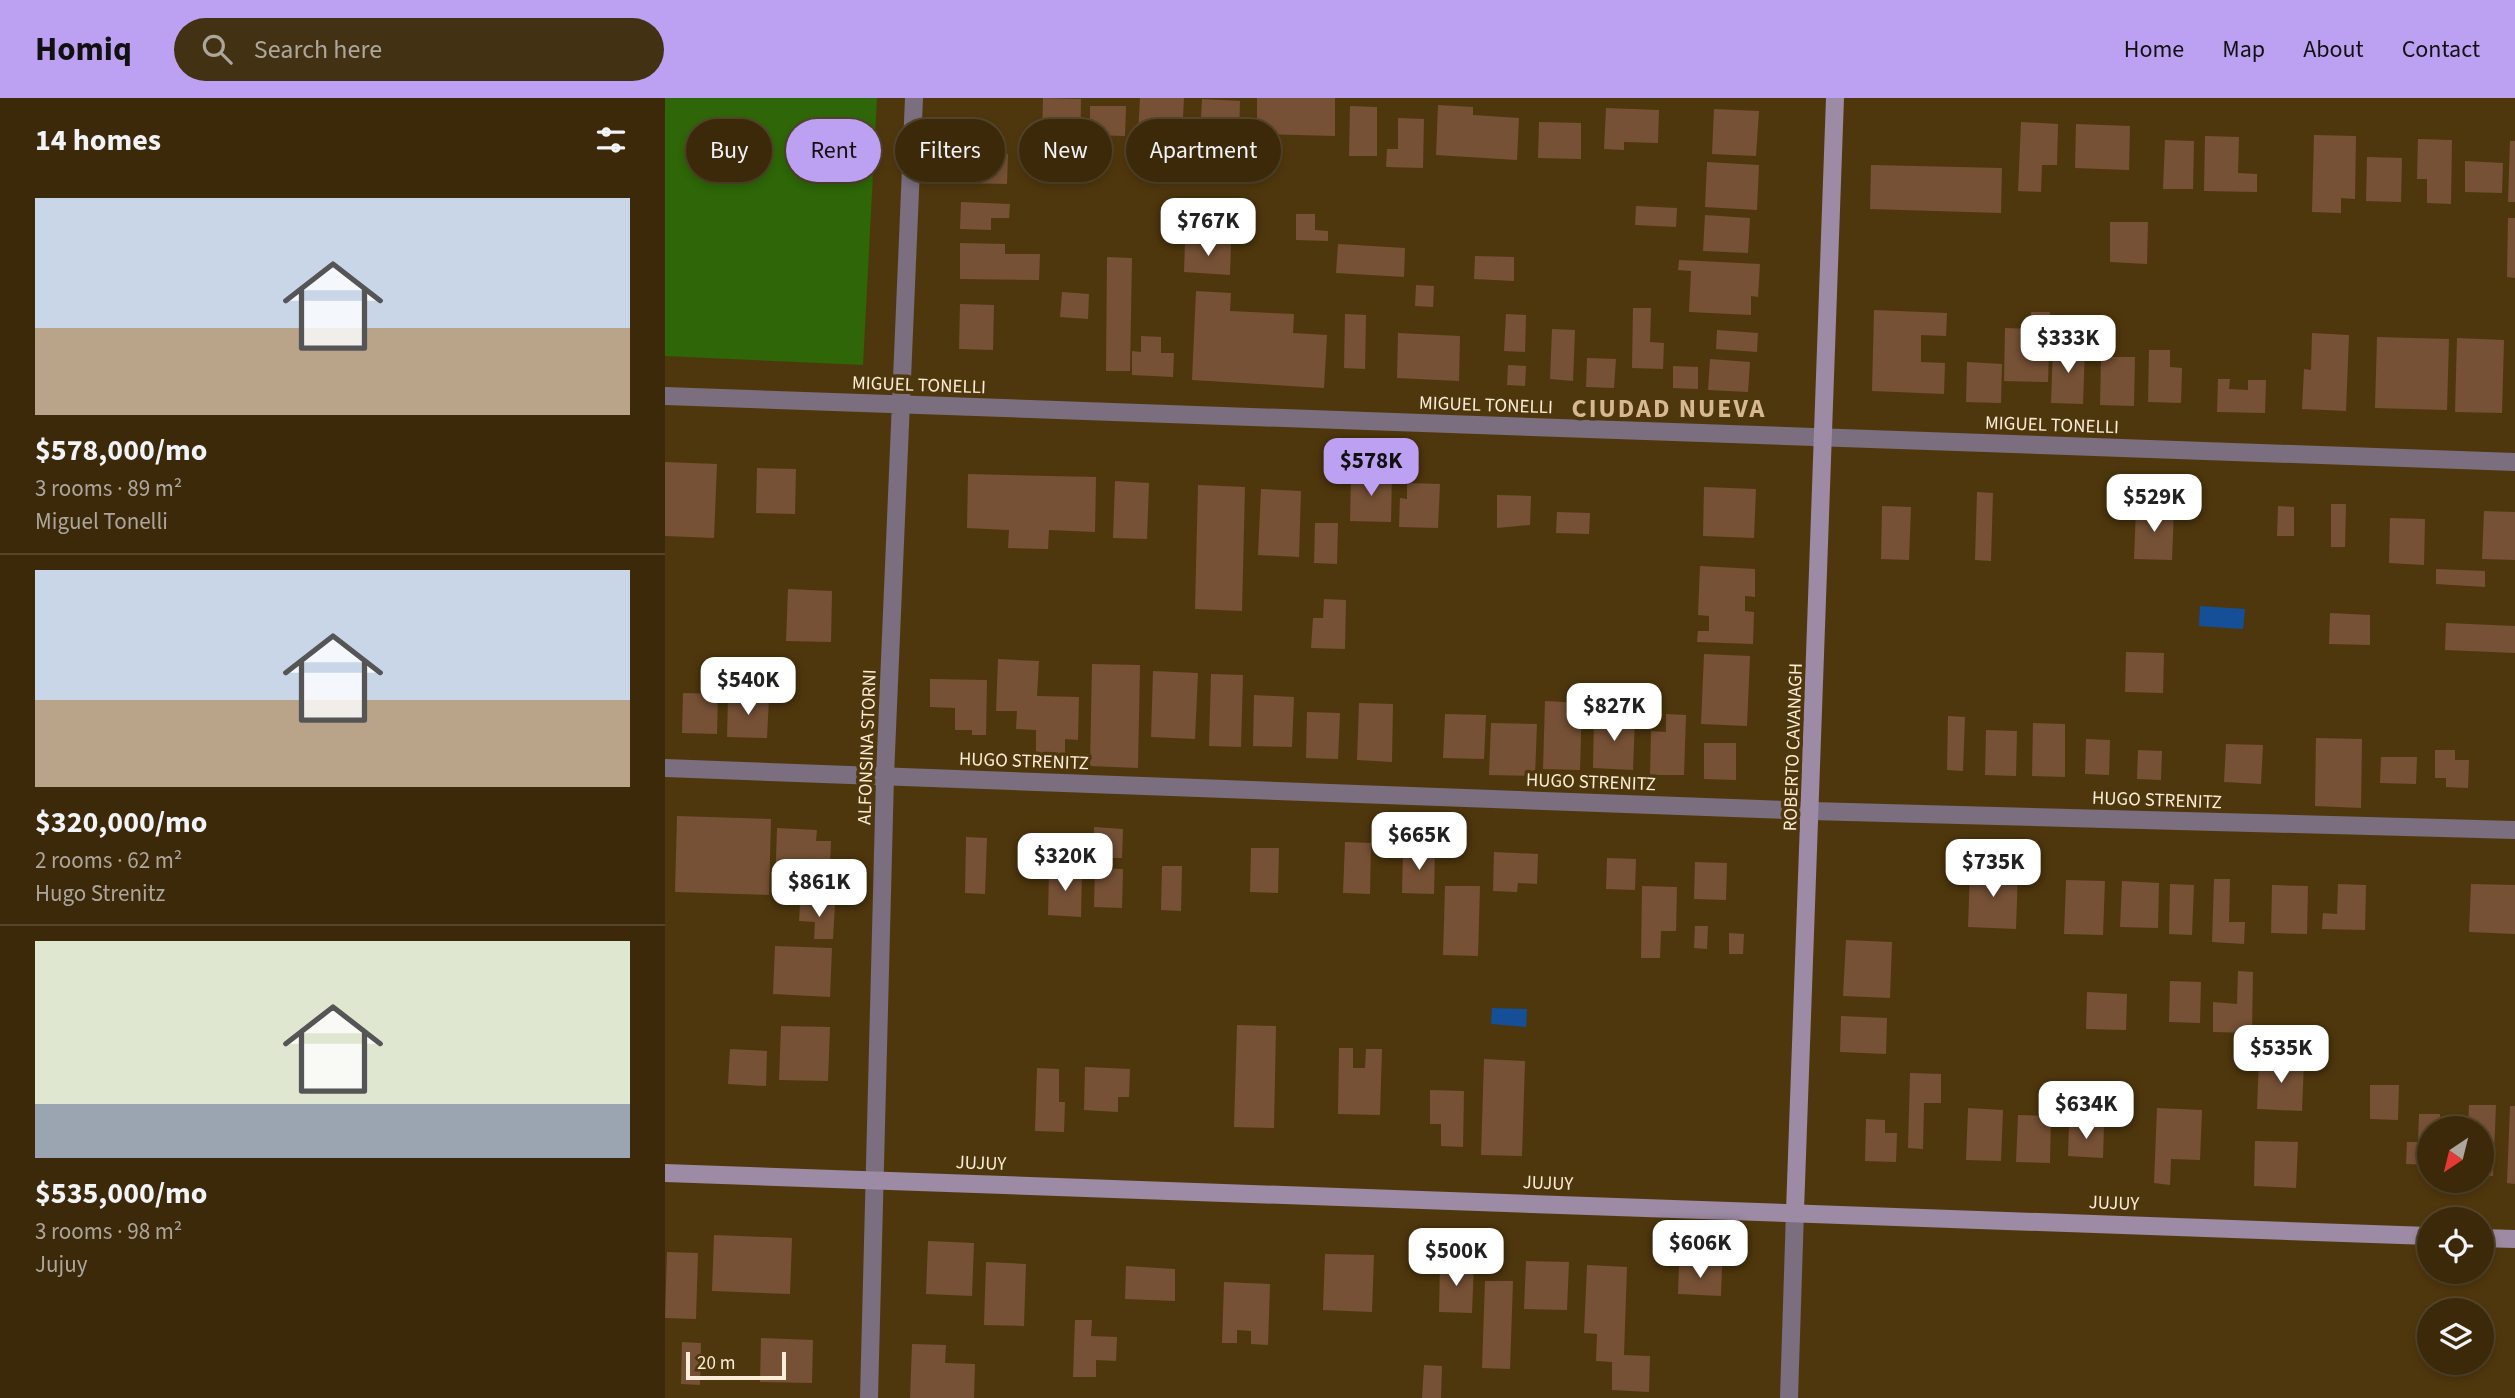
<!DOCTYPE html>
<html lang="en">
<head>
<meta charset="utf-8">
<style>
	:root { --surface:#3b290a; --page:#423113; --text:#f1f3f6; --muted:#aca69c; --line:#54452b; --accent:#bca0f2 }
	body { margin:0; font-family:"Source Sans 3",sans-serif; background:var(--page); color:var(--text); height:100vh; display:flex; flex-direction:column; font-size:26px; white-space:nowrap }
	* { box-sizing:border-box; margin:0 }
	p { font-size:23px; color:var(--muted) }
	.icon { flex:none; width:38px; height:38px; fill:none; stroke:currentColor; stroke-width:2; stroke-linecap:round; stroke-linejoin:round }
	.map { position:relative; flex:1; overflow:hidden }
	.drawer { display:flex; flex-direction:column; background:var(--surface); width:665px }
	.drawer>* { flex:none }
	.banner { position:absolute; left:21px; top:21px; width:665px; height:63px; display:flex; gap:14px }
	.needle { width:46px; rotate:215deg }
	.tools { position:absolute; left:1752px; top:1018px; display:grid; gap:14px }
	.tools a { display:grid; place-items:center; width:77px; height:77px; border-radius:50%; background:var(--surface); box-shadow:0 4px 10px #0003,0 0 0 2px var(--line); font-size:35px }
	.scale { position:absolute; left:21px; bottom:18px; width:100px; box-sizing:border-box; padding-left:7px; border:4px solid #fbedd7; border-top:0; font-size:19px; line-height:24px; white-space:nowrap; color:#fbedd7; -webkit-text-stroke:5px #4f370d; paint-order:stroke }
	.price { position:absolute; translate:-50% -60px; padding:0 16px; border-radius:14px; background:#fff; color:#222; font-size:23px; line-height:46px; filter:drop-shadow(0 2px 4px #0008) }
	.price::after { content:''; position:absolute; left:50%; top:42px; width:21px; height:16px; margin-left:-10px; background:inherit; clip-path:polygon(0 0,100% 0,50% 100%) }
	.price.on { background:var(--accent); color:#111 }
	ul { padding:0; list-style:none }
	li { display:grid; align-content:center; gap:14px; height:371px; padding:0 35px }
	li+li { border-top:2px solid var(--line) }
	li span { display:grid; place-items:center; height:217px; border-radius:0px; color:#555 }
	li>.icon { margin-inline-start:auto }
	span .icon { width:126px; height:126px; fill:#fffc; stroke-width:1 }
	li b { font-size:30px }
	h2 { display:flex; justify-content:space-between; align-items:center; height:84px; padding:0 35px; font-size:30px }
	.chip { padding:0 24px; border-radius:32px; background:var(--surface); box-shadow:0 4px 10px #0003,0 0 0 2px var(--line); font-size:24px; line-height:63px }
	.chip.on { background:var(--accent); color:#111 }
	header { display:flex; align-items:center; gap:42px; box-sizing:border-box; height:98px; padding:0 35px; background:var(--accent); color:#111 }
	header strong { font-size:33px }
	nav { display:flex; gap:38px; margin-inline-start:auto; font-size:24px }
	.search { width:490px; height:63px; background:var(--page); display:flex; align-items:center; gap:18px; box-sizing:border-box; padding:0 24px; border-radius:38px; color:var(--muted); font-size:26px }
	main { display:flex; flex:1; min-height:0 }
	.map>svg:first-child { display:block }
</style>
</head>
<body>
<header>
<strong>Homiq</strong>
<div class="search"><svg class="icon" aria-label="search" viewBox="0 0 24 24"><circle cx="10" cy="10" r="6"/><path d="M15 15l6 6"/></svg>Search here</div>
<nav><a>Home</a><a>Map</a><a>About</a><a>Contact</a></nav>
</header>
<main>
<section class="drawer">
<h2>14 homes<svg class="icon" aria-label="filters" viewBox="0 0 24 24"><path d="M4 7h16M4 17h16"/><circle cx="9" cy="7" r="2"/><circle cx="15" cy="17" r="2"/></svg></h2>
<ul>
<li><span style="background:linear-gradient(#c9d6e8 60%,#b9a48a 0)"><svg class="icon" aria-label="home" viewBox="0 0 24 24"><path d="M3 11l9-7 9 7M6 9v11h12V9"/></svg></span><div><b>$578,000/mo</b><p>3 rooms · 89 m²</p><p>Miguel Tonelli</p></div></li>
<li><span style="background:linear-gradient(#c9d6e8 60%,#b9a48a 0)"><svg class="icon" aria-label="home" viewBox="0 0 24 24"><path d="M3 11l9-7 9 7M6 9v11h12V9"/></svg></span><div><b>$320,000/mo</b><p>2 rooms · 62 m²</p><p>Hugo Strenitz</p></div></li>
<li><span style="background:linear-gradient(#dfe7d0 75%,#9aa5b1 0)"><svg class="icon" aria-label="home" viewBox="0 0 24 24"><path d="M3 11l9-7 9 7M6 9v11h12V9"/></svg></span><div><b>$535,000/mo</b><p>3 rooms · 98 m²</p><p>Jujuy</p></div></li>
</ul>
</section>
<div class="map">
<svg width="1850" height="1300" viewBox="0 0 1850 1300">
	<rect width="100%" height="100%" fill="#4f370d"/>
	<!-- green -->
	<path fill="#2e6608" d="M0 0H212L198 267 0 258Z"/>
	<!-- water -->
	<path fill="#154f98" d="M1535 508 1580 511 1578 531 1534 528Z
		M827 910 862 911 861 929 826 926Z"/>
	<!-- building -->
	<path fill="#765135" d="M378 0 416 1 415 65 382 64V42H377Z
		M475 0H519L517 39 473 36Z
		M592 0H670V38L592 36Z
		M537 1 575 3 574 40 535 39Z
		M773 7 808 9V17L854 20 852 62 771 57Z
		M425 8H461L460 38 425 37Z
		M685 8 712 9V58H684Z
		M941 10 994 12 993 45 959 44V52L939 51Z
		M1049 11 1094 13 1091 58 1047 56Z
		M733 20 759 21 758 70 721 69 722 51H733Z
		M874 24 916 25V61L873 60Z
		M1356 24 1393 26 1392 67H1377L1376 94 1353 93Z
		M1411 26 1465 28 1464 72 1410 70Z
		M1649 37 1691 38 1690 101 1676 100V115L1647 114Z
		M1540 38 1574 39 1573 75 1592 76V94L1539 93Z
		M1753 41 1787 42 1786 106 1762 105V81H1752Z
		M1500 42 1529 43 1528 91H1498Z
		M1845 43H1850V104H1843Z
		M288 55 343 56 342 86 288 85Z
		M1702 59 1737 60 1736 104 1701 103Z
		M1800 63 1838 65 1837 95 1800 94Z
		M1042 64 1094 67 1092 112 1040 109Z
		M1206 67 1337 70 1336 115 1205 111Z
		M296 104 345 106 344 120H326V132L295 131Z
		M971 108 1012 110 1011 129 970 127Z
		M631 116H650V132L663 133V143L631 142Z
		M1040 117 1085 120 1083 155 1038 153Z
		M1843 120H1850V180L1842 179Z
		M1445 124H1483L1482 166 1445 164Z
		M520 143 566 145 565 177 519 174Z
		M295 145 340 146V156H375L374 182 295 181Z
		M673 146 740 150 739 179 671 175Z
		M810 158 849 159V183L809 181Z
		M442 159 467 160 465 273H441Z
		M1014 162 1095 166 1093 199 1086 198V217L1024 214 1026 173 1013 172Z
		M751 187 769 188 768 209 750 208Z
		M531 193 566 195 565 213 629 216 628 235 662 237 659 290 527 282Z
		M397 194 424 196 423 221 395 219Z
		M295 206 329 207 328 252 294 251Z
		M968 210H986L985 244 999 245 998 271 967 270Z
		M1209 212 1282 215 1281 238 1256 237V264L1280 265 1279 296 1207 293Z
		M1366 214H1385L1383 284 1339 283 1340 230 1366 231Z
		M680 216 701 217 700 271 679 270Z
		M841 216 861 217 860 254 839 253Z
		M887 231 910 232 908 283 885 281Z
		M1052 232 1093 235 1092 254 1051 251Z
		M733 235 795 238 794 283 732 280Z
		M1647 235 1684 237 1681 313 1637 311 1639 271 1646 272Z
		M476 238 496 239V255H509L508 279 467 277V253L476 254Z
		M1712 239 1784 241 1782 312 1710 310Z
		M1792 240 1839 242 1837 315 1790 314Z
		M1388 248 1420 249 1418 306 1386 305Z
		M1484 252H1505V269L1517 270 1516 305 1483 304Z
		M1436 259H1470L1469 308 1435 307Z
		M922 260 951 261 949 290 921 289Z
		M1045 261 1085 264 1083 294 1043 292Z
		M1302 264 1337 266 1336 305 1301 304Z
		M843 267 861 268 860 288 842 287Z
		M1008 268 1033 269V291L1008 290Z
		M1553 281H1565L1564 291 1583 292V282H1601L1600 315 1552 314Z
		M0 364 52 366 49 440 0 438Z
		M92 370 131 371 130 416 91 415Z
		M303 376 431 379 430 434 384 432 383 451 343 450 344 432 302 430Z
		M686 376 727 377 726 424 685 423Z
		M450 383 484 385 482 441 448 440Z
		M742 385 775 386 773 430 734 429 735 400 742 401Z
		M533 387 580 389 577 513 530 511Z
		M1039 389 1091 391 1089 440 1038 438Z
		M596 391 636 393 634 459 593 457Z
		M1312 394 1328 395 1326 463 1310 462Z
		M832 397 866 398 865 427 832 430Z
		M1666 406H1681L1680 449H1666Z
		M1217 408 1246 409 1244 462 1216 461Z
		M1613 408 1629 409V438H1612Z
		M1471 411 1509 412 1507 462 1469 461Z
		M1819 413 1850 414V462L1817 461Z
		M892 414 925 415 924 436 891 435Z
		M1725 420 1760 421 1759 467 1724 465Z
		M650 425H673L672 466 649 465Z
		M1035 468 1090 471V499L1080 498V513L1089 514 1088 546 1032 544 1033 533H1044V518L1033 517Z
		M1771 471 1820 473V489L1771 486Z
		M123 491 167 493 166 544 121 543Z
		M659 501 681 502 680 551 646 550 648 520H658Z
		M1665 515 1705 517V547L1664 546Z
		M1781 525 1850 528V555L1780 552Z
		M1461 554 1499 555 1498 595 1460 594Z
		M1039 556 1085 558 1082 628 1036 626Z
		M333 561 374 563 372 598 414 599 413 642 400 641V670L371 669V632L351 631 352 613H331Z
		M427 566 475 567 473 670 425 668Z
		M488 573 533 575 530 641 486 639Z
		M546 576 578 577 576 649 544 648Z
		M265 581 322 582 321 637H307V632H290V610L265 609Z
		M18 595 53 596 52 636 17 635Z
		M589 597 629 599 627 649 588 648Z
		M63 598 104 600 102 640 62 639Z
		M880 603 917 605 915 672 878 671Z
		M694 605 728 606 727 664 692 662Z
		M642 614 675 615 673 661 641 660Z
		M780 616 821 617 819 661 778 660Z
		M1001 616 1021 617 1019 677H985L986 633 1001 634Z
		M929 618 970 620 968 672 928 670Z
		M1283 618 1300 619 1298 673 1282 672Z
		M826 625 872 626 870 678 824 677Z
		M1368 625 1400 626V679L1367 678Z
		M1321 632 1352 633 1351 678 1320 677Z
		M1651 640 1697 641 1696 710 1650 708Z
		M1421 641 1445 642 1444 677 1420 676Z
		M1039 645H1071V682L1039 681Z
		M1561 646 1598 647 1596 686 1559 684Z
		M1473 652 1497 653 1496 682 1472 681Z
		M1770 652H1790V662H1804L1803 690 1781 689V680H1770Z
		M1716 659H1752L1751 686 1715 685Z
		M12 718 106 721 104 797 10 794Z
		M429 729 458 731 457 760H444V764L428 763Z
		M112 730 152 732 151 743H166L164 794 110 792Z
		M301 739 322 740 320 796 300 795Z
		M680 744 706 745 705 796 678 795Z
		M586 750H614L613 795 585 794Z
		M738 751 770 752 769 796 737 795Z
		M829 754 873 756 872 786 853 785 852 794 828 793Z
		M942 760 971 761 970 792 941 791Z
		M1030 764 1062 765 1061 802 1029 801Z
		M497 768H517L516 813 496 812Z
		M430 770 458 771 457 810 429 809Z
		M384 772 417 773 416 819 383 817Z
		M1305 772 1353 774 1351 831 1303 829Z
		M1549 781H1565L1564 824H1580L1579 846 1547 844Z
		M1401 782 1440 783 1438 837 1399 836Z
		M1457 783 1494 785 1493 830 1455 829Z
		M1505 786 1529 787 1527 837 1504 836Z
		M1673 786 1701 787 1700 832 1657 831 1658 815 1672 816Z
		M1806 786 1850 787V836L1804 834Z
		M1607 787 1643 788 1642 836 1606 835Z
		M780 788H815L813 858 778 857Z
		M977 788 1012 789 1011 833H996L995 860H976Z
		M135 806 170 807 168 841H149L150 824 134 823Z
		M1030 828H1043L1042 851 1029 850Z
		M1064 835 1079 836 1078 856H1064Z
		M1181 842 1227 844 1225 900 1178 898Z
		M110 848 167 850 165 899 108 896Z
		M1573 873 1588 874 1587 935 1548 934V904L1572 906Z
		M1505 883 1536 884 1535 925 1504 924Z
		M1422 894 1462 896 1461 932 1421 931Z
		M1176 918 1222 920 1221 956 1175 954Z
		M572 927 611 928 609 1030 569 1029Z
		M116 928 165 929 163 983 114 982Z
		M674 950H688V970H700L701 951H717L715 1017 673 1016Z
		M65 951 102 953 101 988 63 986Z
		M819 961 860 963 857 1058 816 1057Z
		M1594 961 1639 963 1637 1013 1592 1011Z
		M420 969 465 971 464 999H453V1014L419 1012Z
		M372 970 394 971V1004H400L399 1034 370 1033Z
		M1245 975 1276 976V1005H1259L1258 1051 1243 1050Z
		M1705 987H1734L1733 1022 1705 1021Z
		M765 992 799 993 798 1049 776 1048V1026H765Z
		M1804 1007H1831L1828 1078H1816V1031H1803Z
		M1845 1008H1850V1086L1842 1085Z
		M1303 1010 1338 1012 1336 1063 1301 1062Z
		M1492 1010 1537 1012 1535 1062 1506 1061 1505 1087 1489 1085Z
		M1754 1016H1775V1031H1764V1067L1741 1066 1742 1044H1753Z
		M1353 1017 1386 1018 1385 1065 1351 1064Z
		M1201 1021 1220 1022V1035H1232L1231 1064 1200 1063Z
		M1404 1026 1439 1027 1438 1060 1403 1058Z
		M1590 1043 1633 1044 1631 1090 1589 1088Z
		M49 1137 127 1140 125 1196 47 1193Z
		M263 1143 309 1145 307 1198 261 1196Z
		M2 1154 33 1155 31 1221 0 1220Z
		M660 1156 709 1157 707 1214 658 1212Z
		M861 1163 904 1164 902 1212 859 1211Z
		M321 1164 361 1166 359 1228 319 1227Z
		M775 1165 809 1166 807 1215 774 1214Z
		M1014 1166 1057 1168 1056 1198 1013 1196Z
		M922 1167 962 1169 959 1257 985 1258 984 1294 947 1292V1264L931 1263 932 1236 919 1235Z
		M461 1168 510 1171V1203L460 1201Z
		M820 1183H848L845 1271 817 1270Z
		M559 1184 605 1186 603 1247 586 1246V1233L572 1232V1245H557Z
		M410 1222H427L426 1238 452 1239 451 1263 431 1262V1279H408Z
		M96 1240 148 1242 147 1285 95 1284Z
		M17 1244 36 1245 35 1287 16 1286Z
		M247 1246 281 1247 280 1265 310 1266 309 1300H245Z
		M759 1267 777 1268 776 1300H757Z"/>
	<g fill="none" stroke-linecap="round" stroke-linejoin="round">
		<!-- minor -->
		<path stroke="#7a6e7f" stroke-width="18" d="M0 298 1850 364
			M0 670 1146 713 1850 732
			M204 1300 220 678 249 0"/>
		<!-- tertiary -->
		<path stroke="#7a6e7f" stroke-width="18" d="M1124 1300 1130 1113"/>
		<!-- secondary -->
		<path stroke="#9d8aa4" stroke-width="18" d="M0 1075 1764 1138
			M1130 1113 1170 0
			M1816 1140 1850 1141"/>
	</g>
	<g text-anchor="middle" stroke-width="7" stroke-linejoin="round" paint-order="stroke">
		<!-- street labels -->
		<g font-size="19" fill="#fbedd7" stroke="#4f370d">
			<text transform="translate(254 286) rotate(2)" y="7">MIGUEL TONELLI</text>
			<text transform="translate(821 306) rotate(2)" y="7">MIGUEL TONELLI</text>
			<text transform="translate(1387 326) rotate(2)" y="7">MIGUEL TONELLI</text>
			<text transform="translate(201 649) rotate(-88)" y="7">ALFONSINA STORNI</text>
			<text transform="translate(1127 649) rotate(-88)" y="7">ROBERTO CAVANAGH</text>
			<text transform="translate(359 662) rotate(2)" y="7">HUGO STRENITZ</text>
			<text transform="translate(926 683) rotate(2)" y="7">HUGO STRENITZ</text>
			<text transform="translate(1492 701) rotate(2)" y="7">HUGO STRENITZ</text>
			<text transform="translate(316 1064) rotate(2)" y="7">JUJUY</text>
			<text transform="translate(883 1084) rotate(2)" y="7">JUJUY</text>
			<text transform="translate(1449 1104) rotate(2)" y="7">JUJUY</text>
		</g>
		<!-- district labels -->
		<g font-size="26" font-weight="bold" letter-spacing="2" fill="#d6b990" stroke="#4f370d">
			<text x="1004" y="319">CIUDAD NUEVA</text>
		</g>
	</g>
</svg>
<div class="tools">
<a><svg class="needle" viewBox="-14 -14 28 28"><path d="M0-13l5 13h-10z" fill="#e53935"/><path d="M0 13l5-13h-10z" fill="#aca69c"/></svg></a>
<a><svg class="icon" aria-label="locate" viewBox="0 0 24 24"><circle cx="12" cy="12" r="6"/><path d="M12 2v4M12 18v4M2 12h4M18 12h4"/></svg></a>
<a><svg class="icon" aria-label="layers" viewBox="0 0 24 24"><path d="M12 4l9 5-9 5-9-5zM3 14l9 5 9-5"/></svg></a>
</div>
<div class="scale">20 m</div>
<b class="price" style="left:543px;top:160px">$767K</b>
<b class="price" style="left:1403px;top:277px">$333K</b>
<b class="price on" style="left:706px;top:400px">$578K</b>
<b class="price" style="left:1489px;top:436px">$529K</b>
<b class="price" style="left:83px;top:619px">$540K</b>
<b class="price" style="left:949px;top:645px">$827K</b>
<b class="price" style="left:754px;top:774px">$665K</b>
<b class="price" style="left:400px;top:795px">$320K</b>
<b class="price" style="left:1328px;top:801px">$735K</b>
<b class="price" style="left:154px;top:821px">$861K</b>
<b class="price" style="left:1616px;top:987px">$535K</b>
<b class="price" style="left:1421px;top:1043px">$634K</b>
<b class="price" style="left:1035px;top:1182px">$606K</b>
<b class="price" style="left:791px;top:1190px">$500K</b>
<div class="banner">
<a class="chip">Buy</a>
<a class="chip on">Rent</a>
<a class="chip">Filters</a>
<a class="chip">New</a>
<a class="chip">Apartment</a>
</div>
</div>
</main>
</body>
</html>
